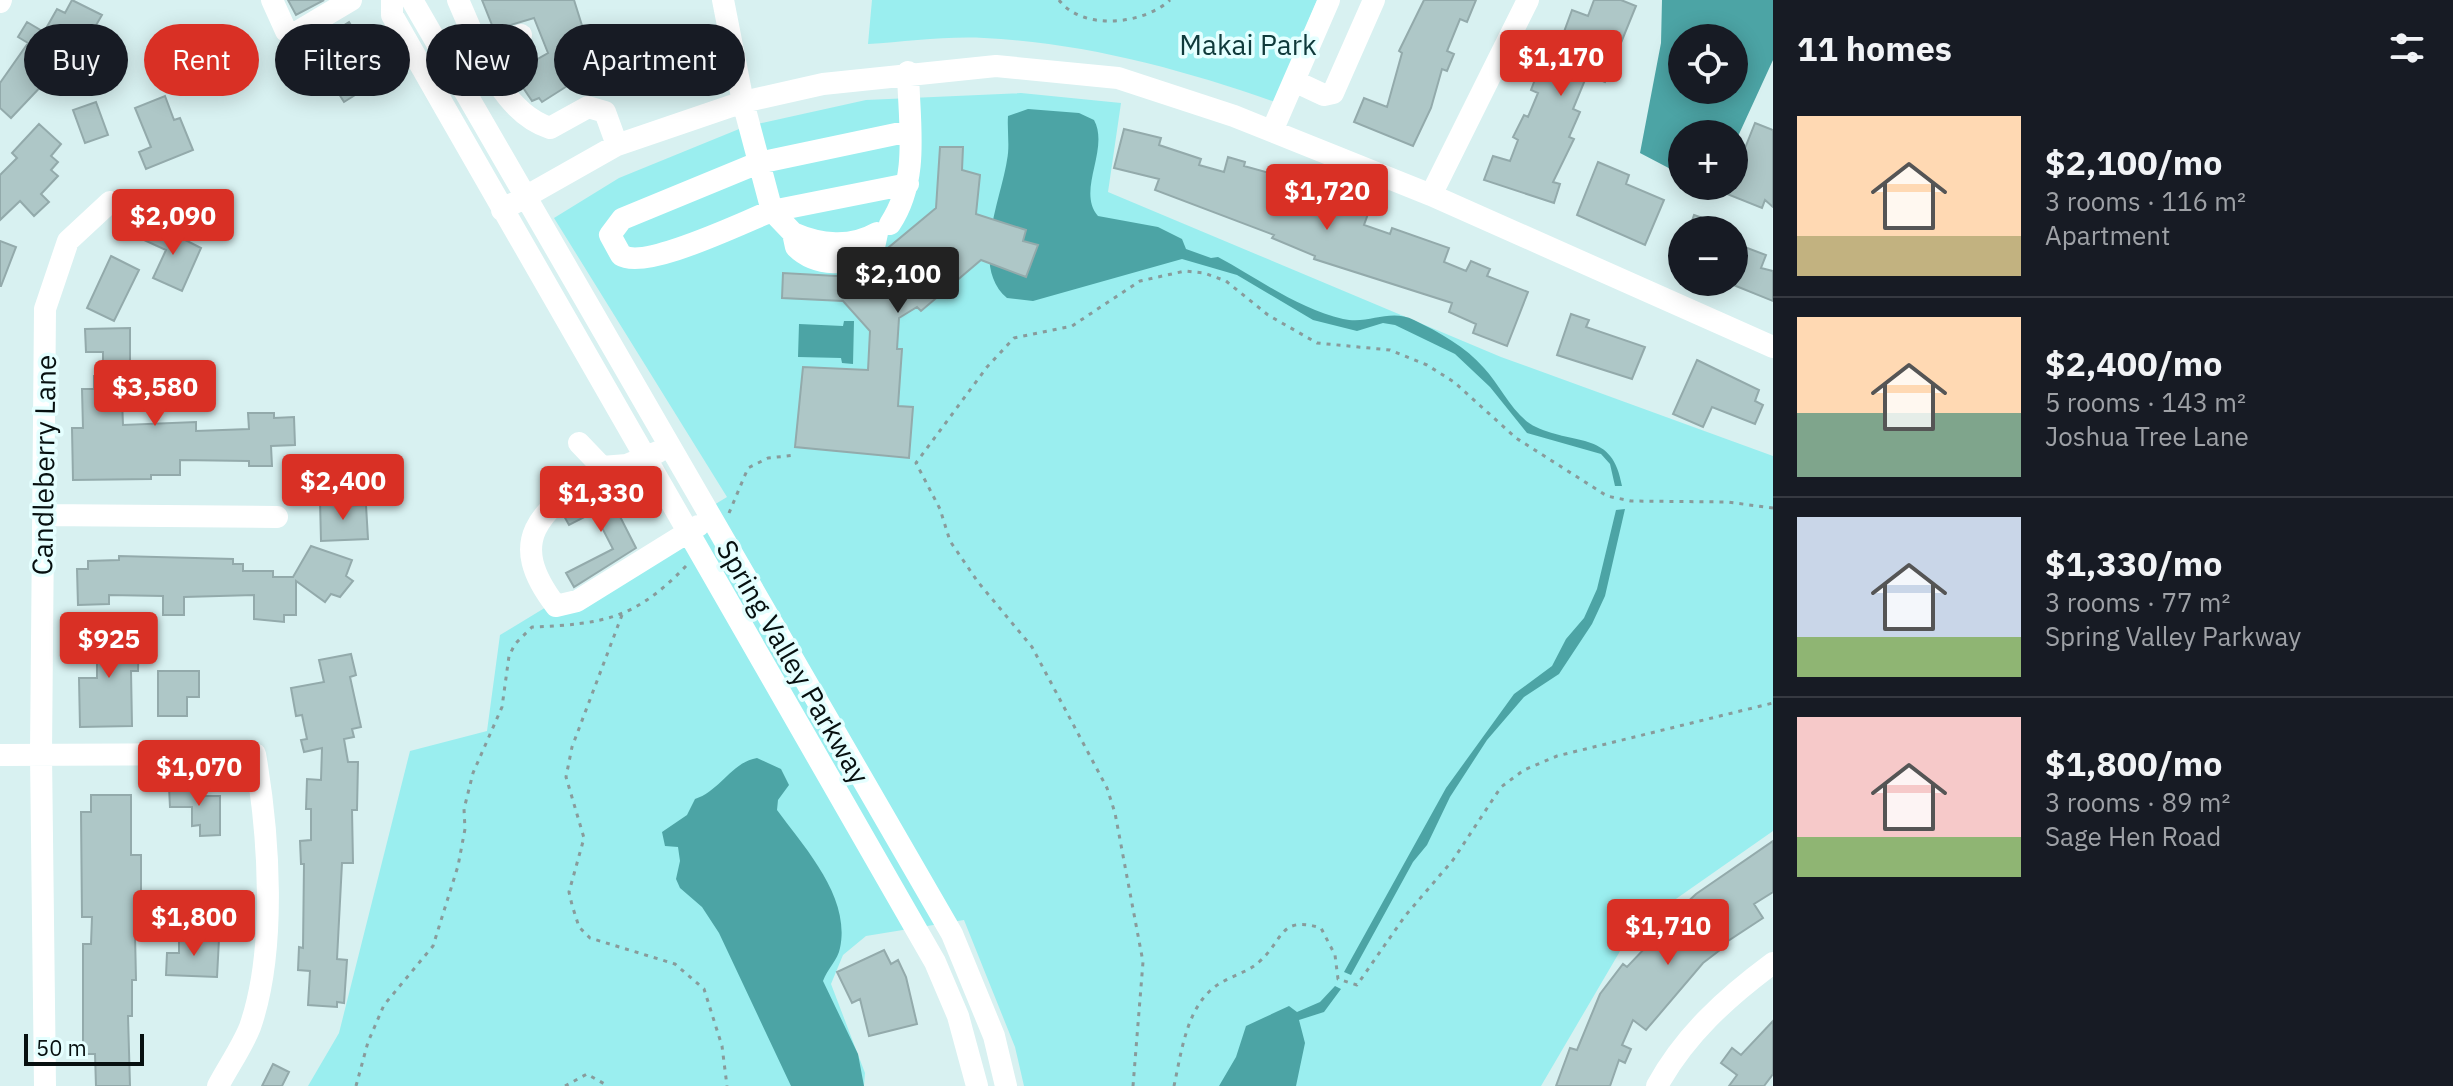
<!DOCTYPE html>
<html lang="en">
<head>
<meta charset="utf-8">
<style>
	:root { --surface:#171b24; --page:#242831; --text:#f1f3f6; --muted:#9ea1a6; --line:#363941; --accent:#d93025 }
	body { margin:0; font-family:"IBM Plex Sans",sans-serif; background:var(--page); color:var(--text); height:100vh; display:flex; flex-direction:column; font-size:30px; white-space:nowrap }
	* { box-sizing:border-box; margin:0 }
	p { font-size:26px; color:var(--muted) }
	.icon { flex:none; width:44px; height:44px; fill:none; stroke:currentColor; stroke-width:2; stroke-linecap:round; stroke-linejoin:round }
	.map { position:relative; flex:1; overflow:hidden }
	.details { display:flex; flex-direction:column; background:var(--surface); width:680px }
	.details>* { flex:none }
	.top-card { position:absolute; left:24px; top:24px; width:760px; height:72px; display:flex; gap:16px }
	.tools { position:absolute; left:1668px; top:24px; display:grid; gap:16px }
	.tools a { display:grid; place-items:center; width:80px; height:80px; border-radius:50%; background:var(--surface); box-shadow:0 4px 20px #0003; font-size:40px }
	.scale { position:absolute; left:24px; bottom:20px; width:120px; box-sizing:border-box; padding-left:8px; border:4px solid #071010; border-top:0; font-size:22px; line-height:28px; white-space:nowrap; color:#071010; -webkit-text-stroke:6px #e5ffff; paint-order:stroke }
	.price { position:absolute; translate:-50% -68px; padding:0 18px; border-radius:8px; background:var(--accent); color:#fff; font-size:26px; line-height:52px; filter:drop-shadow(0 2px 4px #0008) }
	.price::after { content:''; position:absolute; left:50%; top:48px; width:24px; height:18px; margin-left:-12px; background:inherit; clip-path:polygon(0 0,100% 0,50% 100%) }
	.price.active { background:#222; color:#fff }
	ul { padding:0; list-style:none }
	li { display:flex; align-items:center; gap:24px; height:200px; padding:0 24px }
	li+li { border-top:2px solid var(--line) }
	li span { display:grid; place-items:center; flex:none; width:224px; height:160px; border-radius:0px; color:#555 }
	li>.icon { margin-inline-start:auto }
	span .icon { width:96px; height:96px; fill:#fffc; stroke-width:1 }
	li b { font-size:34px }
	h2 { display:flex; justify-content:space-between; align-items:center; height:96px; padding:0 24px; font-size:34px }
	.tag { padding:0 28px; border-radius:36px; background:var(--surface); box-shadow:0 4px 20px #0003; font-size:28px; line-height:72px }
	.tag.active { background:var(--accent); color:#fff }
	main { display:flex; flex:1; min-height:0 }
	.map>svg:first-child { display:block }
</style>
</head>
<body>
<main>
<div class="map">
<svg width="1773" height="1086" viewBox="0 0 1773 1086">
	<rect width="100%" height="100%" fill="#d8f1f1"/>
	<!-- green -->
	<path fill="#9aeeef" d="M872 0H1317L1275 102C1181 69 1084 43 984 38 945 36 906 42 868 44Z
		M1021 93 1121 103 1108 192 1501 357 1773 456V831L1633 929 1541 1086H1024L1015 1047 964 920 866 936 843 955 831 984 865 1073 864 1086H308L339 1033 410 751 487 731 500 635 727 497 554 218 619 178 744 127 866 100Z"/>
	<!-- water -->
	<path fill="#4ca4a5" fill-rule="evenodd" d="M1662 0H1773V60L1734 145V134H1682V175L1640 153 1661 43ZM1682 38H1734V90H1682Z
		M1028 109 1079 113 1094 120C1110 149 1076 191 1098 216L1158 227 1182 239 1186 249 1211 258 1218 257C1257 278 1299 309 1343 319 1369 325 1389 308 1414 320 1439 332 1466 347 1484 368 1500 385 1514 417 1536 427 1577 446 1613 431 1622 486H1615L1610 464 1601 454 1527 433 1490 387 1455 354 1395 325 1383 323 1357 331 1313 320 1237 275 1182 259 1033 301 1007 298C970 267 1001 200 1007 160 1010 146 1007 131 1008 116Z
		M844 321H854L853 364 842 363 841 358 798 357 799 324 843 326Z
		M1625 509 1605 596 1592 624 1559 674 1524 697 1487 740 1450 797 1427 845 1413 862 1351 975 1344 972 1446 788 1514 694 1552 666 1566 639 1584 618 1597 589 1616 510Z
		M757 758 781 769 789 785 778 800 777 810C804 847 851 897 840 948 838 960 827 969 823 981L858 1054 864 1086H791L719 933 702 907 680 888 676 879 680 861 678 847 665 846 662 832 687 815 695 799C720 791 732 762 757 758Z
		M1335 986 1341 989 1324 1012 1299 1020 1305 1043 1296 1086H1219L1236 1057 1246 1026 1289 1006 1297 1012 1320 1002Z"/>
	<!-- building -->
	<path fill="#aec7c7" stroke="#93aaab" stroke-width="2" d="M72 0 102 15 84 46 77 42 53 83 47 80 11 118 0 108V83L28 43 18 37 27 22 44 32 57 9 65 13Z
		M288 0H324L296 15Z
		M482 0H574L590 51 573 56 583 76 542 102 539 98 532 101 516 77 528 69 527 65 548 53 534 18 494 30Z
		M1424 0H1476L1467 22 1460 19 1447 51 1454 54 1447 71 1442 69 1431 108 1413 146 1354 122 1364 98 1387 107 1402 53 1399 51Z
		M1594 0H1621L1636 6 1605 82 1587 75 1573 109 1580 112 1569 137 1574 139 1553 182 1560 184 1554 203 1484 180 1493 156 1510 161 1518 140 1513 137 1524 115 1528 117 1538 93 1531 90 1546 51 1542 49 1547 35 1561 40 1572 10 1588 16Z
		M349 22 384 77 344 102 309 47Z
		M165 96 174 120 180 118 193 150 146 169 139 152 151 147 135 108Z
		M96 102 108 135 85 143 73 110Z
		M1755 123 1773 130V207L1765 200 1762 208 1727 194 1730 186H1734V176Z
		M39 124 61 144 51 156 58 162 51 170 58 176 41 194 49 202 34 216 20 201 0 220V175L17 158 12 153Z
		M1124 129 1161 138 1159 145 1201 159 1199 165 1224 172 1228 157 1245 162 1244 166 1287 178 1286 181 1315 193 1313 198 1368 214 1364 225 1390 234 1392 228 1449 248 1444 262 1466 271 1471 261 1490 269 1487 276 1528 292 1507 346 1473 333 1476 324 1449 312 1452 303 1314 259 1315 256 1272 238 1274 235 1155 190 1159 179 1114 168Z
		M940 147H963L962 170 980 175 976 214 1026 230 1023 241 1038 245 1026 277 981 260 921 311 917 307 899 318 897 349H902L898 406 913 407 909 458 795 447 803 367 868 370 870 331 843 301 782 298 783 273 854 277 880 264 888 248 936 208Z
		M1598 162 1629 175 1626 184 1664 200 1645 245 1577 215Z
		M1694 215 1731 228V230H1689Z
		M152 223 201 248 182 291 153 278 166 250 144 240Z
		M0 241 16 247 1 286H0Z
		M1734 243 1766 255 1761 268 1773 271V301L1731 284Z
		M111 256 139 270 114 321 87 308Z
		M1571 314 1589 320 1586 327 1645 347 1632 379 1557 355Z
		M130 328V400H122L123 425 196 422V431L249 429 248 413H274V418L294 417 295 445 271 446 272 466H249V461L180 460V475H151V479L73 480 72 428H83L82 389H94V376H103V352H86L85 329Z
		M1697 360 1759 390 1755 401 1763 405 1755 424 1712 407 1703 427 1673 414Z
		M605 487 636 548 574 587 566 573 613 549 594 512 569 525 564 516 584 498Z
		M336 499V506L366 505 368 539 321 541 320 500Z
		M311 546 352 560 346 576 353 581 340 597 331 594 325 602 296 581V615H284V622L254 619V595L184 597V615H163V596L109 595V604L78 605 77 569H88V561L119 560V556L233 559V564H243V571H273V577H293Z
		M81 633 139 635 138 671H131L132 726 80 727 79 678H97V654L80 653Z
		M351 654 356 675 350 677 361 727 352 729 354 737 344 739 348 762H358L357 810H352L353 863H342L337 959 347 960 344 1003 337 1002V1007L308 1005 310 971 298 970 299 947 303 948 304 864H301L300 841 311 840V809H306L307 779 321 780 322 748 304 752 301 740 307 739 302 715 296 716 291 688 324 682 319 660Z
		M158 671H199V697H187V716H158Z
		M169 787H204V796H220V835L200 836V825L192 826V807H170Z
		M91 795H131V855H141V934H135L136 980H132V1016H128L130 1086H96L95 1054H83V944H91L92 917H82L81 812H91Z
		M1773 841V892L1754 904 1763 918 1722 945 1724 947 1703 963 1646 1030 1633 1020 1622 1045 1631 1049 1625 1063 1619 1060 1610 1086H1556L1570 1048 1577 1050 1600 994 1623 964 1627 967 1668 924 1666 922 1696 894Z
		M179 938 219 939 217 977 166 975 167 953H179Z
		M884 950 891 964 898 960 906 977 917 1024 869 1036 860 999 852 1003 837 972Z
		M1773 1021V1074L1764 1086H1729L1737 1075 1721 1063 1732 1048 1741 1055Z
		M273 1064 289 1072 282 1086H262Z"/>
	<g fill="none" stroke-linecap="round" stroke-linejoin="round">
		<!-- path -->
		<path stroke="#889b9b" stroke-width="3" stroke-dasharray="4 6" stroke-linecap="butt" d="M1059 0C1082 31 1143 25 1170 0
			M729 513 748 468 768 458 796 455
			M622 615 572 747 566 777 584 838 569 892 572 905 579 927 590 938 675 964 704 989 722 1046 727 1086
			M356 1086 368 1042 384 1005 433 946 458 866 465 829 464 809 473 773 502 707 509 656 515 644 532 627C604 624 635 619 686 566
			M565 1086 587 1074 608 1086
			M1133 1086 1143 962 1115 813 1107 788 1032 647 978 582 950 541 940 509 916 463 987 367 1014 338 1072 326 1140 281 1185 271 1204 273 1226 281 1268 315 1317 343 1390 350 1427 365 1454 382 1516 438 1607 496 1631 501 1727 502 1773 508
			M1174 1086C1181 1054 1186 1012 1211 990 1225 977 1246 974 1259 962 1284 940 1279 915 1321 928L1335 955 1338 979 1357 985 1405 916 1453 860 1501 787 1524 770 1557 756 1773 703"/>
		<!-- minor -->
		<path stroke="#fff" stroke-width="22" d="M272 0 286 31 294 34 351 0
			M392 0V15L445 108 935 962 958 1016 977 1086
			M412 0 952 934 994 1036 1006 1086
			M458 0C478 45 500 112 550 128L588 107 605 112 617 145
			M723 0 743 102 772 211 908 184
			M0 2 1 0
			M480 50 521 35
			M1294 81 1324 95 1333 93 1374 0
			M1272 131 1329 0
			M1431 195 1528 0
			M502 210 617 145 743 102 823 84 996 66 1118 78 1234 116 1431 195 1773 347
			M890 224C920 179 909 124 908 72
			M793 233 772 211C743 222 645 271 621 255L610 235 622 219 758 163 910 131
			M793 233C820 245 851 248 877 233L873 252C851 266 816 267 796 247Z
			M579 443 602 467 627 465 658 452
			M602 467C544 510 502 536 556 606L577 601 698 526
			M43 515 277 517
			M0 755 255 754C269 835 277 949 250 1027 242 1047 228 1067 218 1086
			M45 1086 41 754 45 309 68 241 110 202
			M1657 1086C1685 1035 1727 997 1773 963"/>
	</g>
	<g text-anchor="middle" stroke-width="7" stroke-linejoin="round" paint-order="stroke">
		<!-- park labels -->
		<g font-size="28" fill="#103a3b" stroke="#e5ffff">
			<text x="1248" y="55">Makai Park</text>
		</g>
		<!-- street labels -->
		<g font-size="28" fill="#071010" stroke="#e5ffff">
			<text transform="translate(44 465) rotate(-89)" y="10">Candleberry Lane</text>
			<text transform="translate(793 662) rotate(60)" y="10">Spring Valley Parkway</text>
		</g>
	</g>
</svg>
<div class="tools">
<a><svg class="icon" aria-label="locate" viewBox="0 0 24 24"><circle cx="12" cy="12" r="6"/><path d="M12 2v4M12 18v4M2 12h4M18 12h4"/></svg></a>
<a>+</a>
<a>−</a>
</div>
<div class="scale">50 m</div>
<b class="price" style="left:1561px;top:98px">$1,170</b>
<b class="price" style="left:1327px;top:232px">$1,720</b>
<b class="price" style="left:173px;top:257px">$2,090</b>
<b class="price active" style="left:898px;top:315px">$2,100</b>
<b class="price" style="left:155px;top:428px">$3,580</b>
<b class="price" style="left:343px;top:522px">$2,400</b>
<b class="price" style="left:601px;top:534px">$1,330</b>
<b class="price" style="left:109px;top:680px">$925</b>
<b class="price" style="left:199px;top:808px">$1,070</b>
<b class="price" style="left:194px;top:958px">$1,800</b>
<b class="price" style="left:1668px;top:967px">$1,710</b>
<div class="top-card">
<a class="tag">Buy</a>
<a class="tag active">Rent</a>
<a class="tag">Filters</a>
<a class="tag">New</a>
<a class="tag">Apartment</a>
</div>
</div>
<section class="details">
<h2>11 homes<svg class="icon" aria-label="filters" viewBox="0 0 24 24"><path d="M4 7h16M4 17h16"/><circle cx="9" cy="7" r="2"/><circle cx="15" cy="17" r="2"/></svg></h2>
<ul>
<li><span style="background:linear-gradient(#ffd9b3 75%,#c2b280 0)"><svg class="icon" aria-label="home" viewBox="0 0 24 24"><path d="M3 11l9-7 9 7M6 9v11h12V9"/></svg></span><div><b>$2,100/mo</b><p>3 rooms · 116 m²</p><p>Apartment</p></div></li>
<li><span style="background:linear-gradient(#ffd9b3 60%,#7fa58c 0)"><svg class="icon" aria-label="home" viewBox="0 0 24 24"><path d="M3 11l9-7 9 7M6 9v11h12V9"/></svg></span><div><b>$2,400/mo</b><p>5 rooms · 143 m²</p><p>Joshua Tree Lane</p></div></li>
<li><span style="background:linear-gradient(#c9d6e8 75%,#8fb573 0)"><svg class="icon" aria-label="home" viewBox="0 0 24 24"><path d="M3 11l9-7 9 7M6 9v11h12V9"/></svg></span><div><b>$1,330/mo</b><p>3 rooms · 77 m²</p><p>Spring Valley Parkway</p></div></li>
<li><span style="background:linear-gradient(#f6c9c9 75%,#8fb573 0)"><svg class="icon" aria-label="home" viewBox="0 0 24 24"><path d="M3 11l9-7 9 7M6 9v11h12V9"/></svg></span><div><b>$1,800/mo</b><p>3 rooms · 89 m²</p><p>Sage Hen Road</p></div></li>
</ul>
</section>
</main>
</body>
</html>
